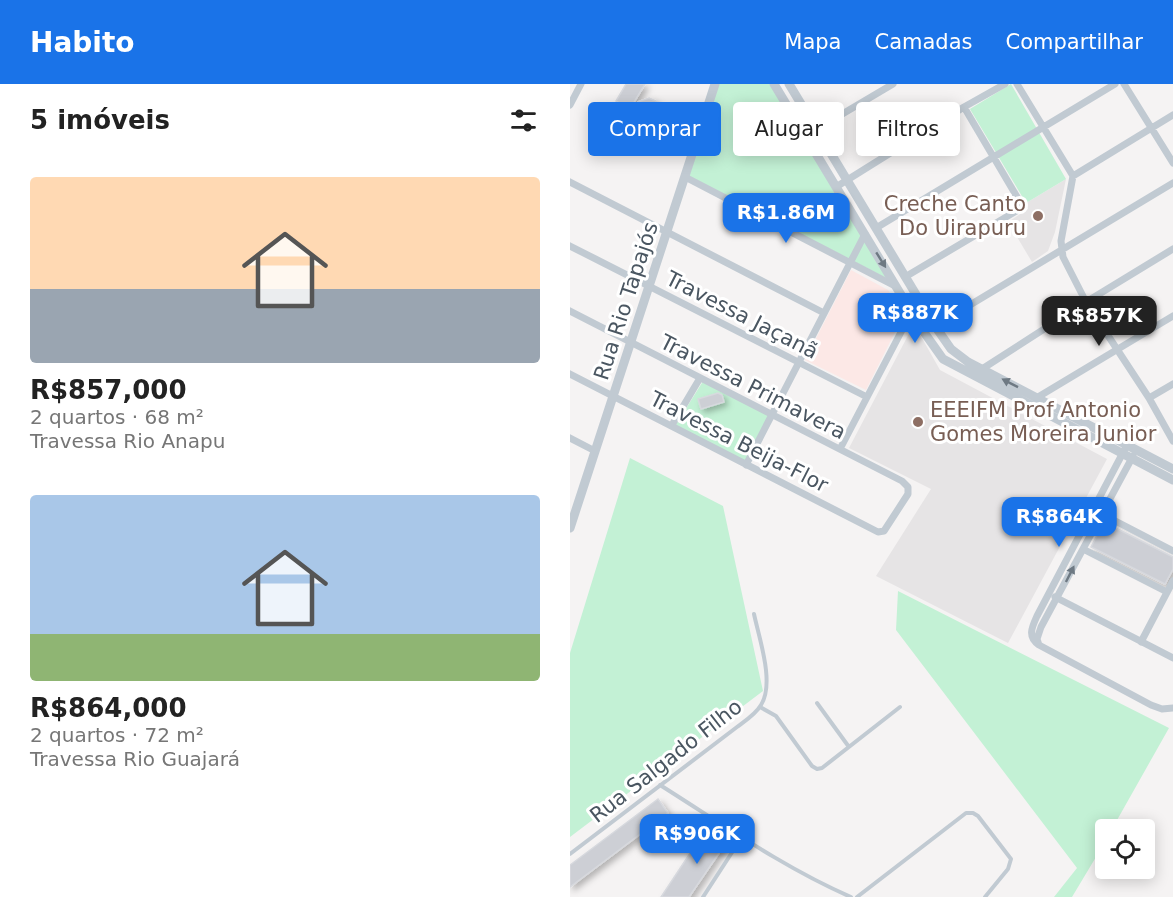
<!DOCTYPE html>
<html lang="pt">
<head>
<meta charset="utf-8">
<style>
	:root { --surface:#fff; --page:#f6f6f6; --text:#222; --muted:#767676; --accent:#1a73e8 }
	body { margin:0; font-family:"DejaVu Sans",sans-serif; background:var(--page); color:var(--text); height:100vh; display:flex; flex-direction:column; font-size:22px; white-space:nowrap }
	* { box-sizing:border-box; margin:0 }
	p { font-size:20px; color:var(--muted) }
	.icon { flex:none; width:33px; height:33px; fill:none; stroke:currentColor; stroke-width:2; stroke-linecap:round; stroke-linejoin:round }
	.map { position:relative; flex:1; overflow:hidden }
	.side { display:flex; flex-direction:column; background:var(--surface); width:570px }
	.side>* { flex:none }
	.top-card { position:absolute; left:18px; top:18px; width:495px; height:54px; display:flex; gap:12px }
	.controls { position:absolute; left:525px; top:735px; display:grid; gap:12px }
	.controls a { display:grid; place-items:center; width:60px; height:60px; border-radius:6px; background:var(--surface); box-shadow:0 3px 15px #0003; font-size:30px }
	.price { position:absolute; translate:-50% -51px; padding:0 14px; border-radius:12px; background:var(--accent); color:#fff; font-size:20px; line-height:39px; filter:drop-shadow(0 2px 3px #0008) }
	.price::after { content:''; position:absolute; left:50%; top:36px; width:18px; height:14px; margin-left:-9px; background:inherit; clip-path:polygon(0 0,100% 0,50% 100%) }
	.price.selected { background:#222; color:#fff }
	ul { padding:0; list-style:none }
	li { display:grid; align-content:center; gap:12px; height:318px; padding:0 30px }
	li span { display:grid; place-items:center; height:186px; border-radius:6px; color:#555 }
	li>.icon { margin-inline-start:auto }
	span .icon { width:108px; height:108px; fill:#fffc; stroke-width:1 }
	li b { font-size:26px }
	h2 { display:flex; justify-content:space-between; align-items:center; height:72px; padding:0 30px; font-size:26px }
	.pill { padding:0 21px; border-radius:6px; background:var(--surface); box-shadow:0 3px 15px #0003; font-size:21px; line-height:54px }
	.pill.selected { background:var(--accent); color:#fff }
	header { display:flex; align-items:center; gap:36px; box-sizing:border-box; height:84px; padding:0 30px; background:var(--accent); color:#fff }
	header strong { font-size:28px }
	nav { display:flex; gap:33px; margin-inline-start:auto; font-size:21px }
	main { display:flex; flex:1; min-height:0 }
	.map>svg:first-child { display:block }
</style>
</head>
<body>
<header>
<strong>Habito</strong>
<nav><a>Mapa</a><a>Camadas</a><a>Compartilhar</a></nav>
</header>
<main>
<section class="side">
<h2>5 imóveis<svg class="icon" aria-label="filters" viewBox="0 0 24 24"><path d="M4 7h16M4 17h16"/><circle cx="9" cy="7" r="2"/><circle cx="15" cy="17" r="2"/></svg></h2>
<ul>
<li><span style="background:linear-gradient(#ffd9b3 60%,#9aa5b1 0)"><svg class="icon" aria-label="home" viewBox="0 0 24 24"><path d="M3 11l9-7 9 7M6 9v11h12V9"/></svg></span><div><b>R$857,000</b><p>2 quartos · 68 m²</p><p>Travessa Rio Anapu</p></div></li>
<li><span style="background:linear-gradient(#a9c7e8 75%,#8fb573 0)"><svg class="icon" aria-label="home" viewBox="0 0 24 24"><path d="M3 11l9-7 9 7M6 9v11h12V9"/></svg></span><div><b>R$864,000</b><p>2 quartos · 72 m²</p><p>Travessa Rio Guajará</p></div></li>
</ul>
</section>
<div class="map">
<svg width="603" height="813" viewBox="0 0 603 813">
	<defs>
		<filter id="shadow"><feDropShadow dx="3.5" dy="3.5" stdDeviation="3" flood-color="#0004"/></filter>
	</defs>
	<rect width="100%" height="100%" fill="#f5f3f3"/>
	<!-- education -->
	<path fill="#e6e4e5" d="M496 95 485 148 478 167 462 178 438 138 458 125 456 119Z
		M344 240 370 286 537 375 438 559 306 492 361 405 279 364Z"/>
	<!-- medical -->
	<path fill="#fce8e6" d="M281 186 318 206 334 230 296 306 235 276Z"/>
	<!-- green -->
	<path fill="#c3f1d5" d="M149 0H206L320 196 119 92Z
		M441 0 496 95 456 119 400 25Z
		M135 294 202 329 177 381 105 342Z
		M60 374 153 422 193 607 0 753V569Z
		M328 507 599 644 542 745 536 746 535 758 502 813H484L507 784 326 546Z"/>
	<!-- building -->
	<path fill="#cdcfd5" stroke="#d7d9de" stroke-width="1.5" filter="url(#shadow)" d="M56 0H75L60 25 46 17Z
		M79 14 86 17 89 25 86 31 79 34 70 28 68 18Z
		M148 309 152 311 154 318 131 325 128 315Z
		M534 438 603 473V485L595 500 521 463Z
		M88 715 98 729 0 803V781Z
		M147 744 160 753 119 813H91L134 748 141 753Z"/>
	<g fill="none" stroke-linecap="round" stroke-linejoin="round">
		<!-- service -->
		<path stroke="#c1cad2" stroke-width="4" d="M247 619 279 663
			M190 623 206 632 242 682 247 685 252 684 330 623
			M90 701C152 740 214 784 281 813
			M0 770 167 643C175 637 186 630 191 621 205 599 189 554 184 530
			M133 813 172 753
			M287 813 396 729H403L408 732 441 775 438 785 415 813"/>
		<!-- minor -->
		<path stroke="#c1cad2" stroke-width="7" d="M447 0 503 92 491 157 493 173 516 218 579 314 603 357
			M554 0 603 79
			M0 21 11 0
			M247 45 323 0
			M503 92 603 31
			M115 93 325 202
			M0 98 254 229
			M266 103 394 23 435 0
			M306 144 545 0
			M0 162 297 313
			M335 193 453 123 394 23
			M0 227 332 397 338 403V410L314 447 308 448 0 290
			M365 242 603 99
			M412 285 516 218 603 165
			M468 313 603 232
			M579 314 603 300
			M102 341 130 294
			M0 354 25 367
			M557 361 467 532C462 543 457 553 469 561L581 621 592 625 603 624
			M270 365 342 227
			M176 381 295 150
			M528 428 603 467
			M513 465 597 508
			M485 513 603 574
			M571 558 603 497
			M469 561 467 555 471 543 563 372"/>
		<!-- tertiary -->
		<path stroke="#c1cad2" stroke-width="9" d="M204 0 351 244 373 275 603 396
			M219 0 365 242 381 265 398 278 603 385
			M0 444 145 0"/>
	</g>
	<!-- one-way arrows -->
	<defs><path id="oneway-solid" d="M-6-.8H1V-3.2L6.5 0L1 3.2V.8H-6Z" transform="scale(1.5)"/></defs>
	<g fill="#6e7983">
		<use href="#oneway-solid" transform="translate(311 176) rotate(58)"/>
		<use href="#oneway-solid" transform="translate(440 299) rotate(-153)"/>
		<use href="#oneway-solid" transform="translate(500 490) rotate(-63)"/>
	</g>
	<!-- markers -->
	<g fill="#8d6e63" stroke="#fff" stroke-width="2">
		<circle cx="468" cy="132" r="6"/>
		<circle cx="348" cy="338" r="6"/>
	</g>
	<g text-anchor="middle" stroke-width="6" stroke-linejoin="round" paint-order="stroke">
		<!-- education labels -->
		<g font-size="21" fill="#785e54" stroke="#fff" text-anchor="end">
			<text x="456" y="127">Creche Canto<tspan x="456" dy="24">Do Uirapuru</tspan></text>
			<text x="360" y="333" text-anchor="start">EEEIFM Prof Antonio<tspan x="360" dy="24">Gomes Moreira Junior</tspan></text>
		</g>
		<!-- street labels -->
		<g font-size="21" fill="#4a5661" stroke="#fff">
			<text transform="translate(56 217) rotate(-72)" y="7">Rua Rio Tapajós</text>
			<text transform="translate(172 231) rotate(27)" y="7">Travessa Jaçanã</text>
			<text transform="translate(183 303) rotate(27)" y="7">Travessa Primavera</text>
			<text transform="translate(169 358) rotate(27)" y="7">Travessa Beija-Flor</text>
			<text transform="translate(96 677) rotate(-38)" y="7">Rua Salgado Filho</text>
		</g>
	</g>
</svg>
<div class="controls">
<a><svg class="icon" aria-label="locate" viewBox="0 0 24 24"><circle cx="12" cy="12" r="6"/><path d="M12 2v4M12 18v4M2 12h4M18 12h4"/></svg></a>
</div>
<b class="price" style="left:216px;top:160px">R$1.86M</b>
<b class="price" style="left:345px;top:260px">R$887K</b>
<b class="price selected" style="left:529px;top:263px">R$857K</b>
<b class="price" style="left:489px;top:464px">R$864K</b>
<b class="price" style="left:127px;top:781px">R$906K</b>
<div class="top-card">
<a class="pill selected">Comprar</a>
<a class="pill">Alugar</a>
<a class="pill">Filtros</a>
</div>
</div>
</main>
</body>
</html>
